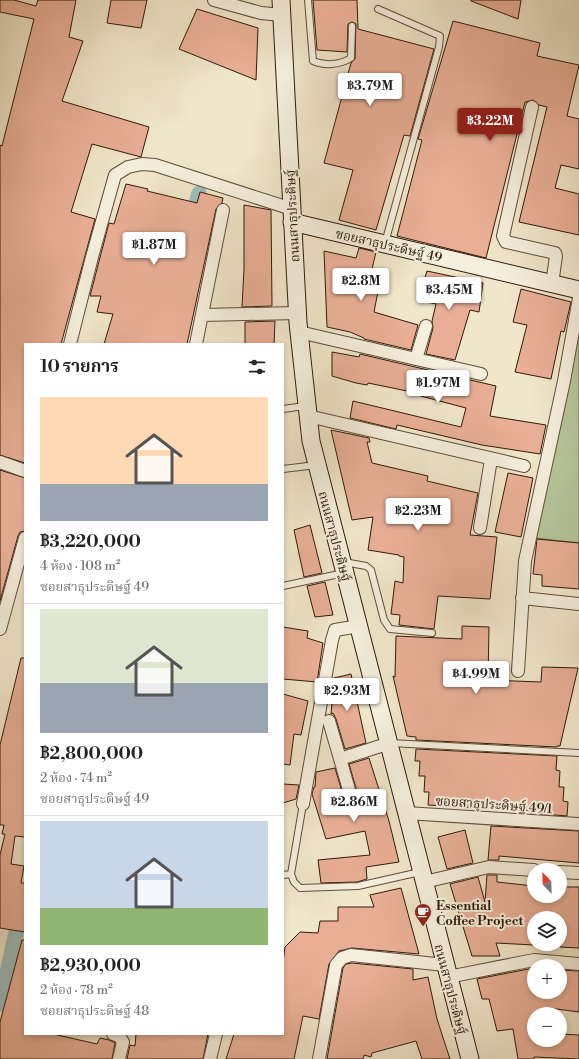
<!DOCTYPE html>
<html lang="th">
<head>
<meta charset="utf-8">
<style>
	:root { --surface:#fff; --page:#f2f2f2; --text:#222; --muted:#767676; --line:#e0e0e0; --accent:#8f2418 }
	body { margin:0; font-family:"Libre Bodoni","Noto Serif Thai",serif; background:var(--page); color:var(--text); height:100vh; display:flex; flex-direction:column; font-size:15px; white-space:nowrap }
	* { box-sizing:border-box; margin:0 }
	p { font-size:13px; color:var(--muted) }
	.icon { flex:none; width:22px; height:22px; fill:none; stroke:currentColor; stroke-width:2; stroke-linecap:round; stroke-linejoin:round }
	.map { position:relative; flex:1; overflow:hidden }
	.panel { position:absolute; left:24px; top:343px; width:260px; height:692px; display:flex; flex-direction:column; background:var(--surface); border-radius:0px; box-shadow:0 2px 6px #0003 }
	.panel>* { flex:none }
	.needle { width:26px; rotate:337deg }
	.controls { position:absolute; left:527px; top:863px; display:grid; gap:8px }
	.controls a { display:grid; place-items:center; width:40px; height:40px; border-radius:50%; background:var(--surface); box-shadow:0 2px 6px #0003; font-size:20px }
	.price { position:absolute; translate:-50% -34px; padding:0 9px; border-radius:4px; background:#fff; color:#222; font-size:13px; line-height:26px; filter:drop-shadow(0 1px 2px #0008) }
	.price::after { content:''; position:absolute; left:50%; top:24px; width:12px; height:9px; margin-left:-6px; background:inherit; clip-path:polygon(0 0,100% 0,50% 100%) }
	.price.selected { background:var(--accent); color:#fff }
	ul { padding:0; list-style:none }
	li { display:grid; align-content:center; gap:8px; height:212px; padding:0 16px }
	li+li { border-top:1px solid var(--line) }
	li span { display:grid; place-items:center; height:124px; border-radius:0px; color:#555 }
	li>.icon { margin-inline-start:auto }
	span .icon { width:72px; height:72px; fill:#fffc; stroke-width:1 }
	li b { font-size:17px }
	h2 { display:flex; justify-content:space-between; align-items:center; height:48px; padding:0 16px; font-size:17px }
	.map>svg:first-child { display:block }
</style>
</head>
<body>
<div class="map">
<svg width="579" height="1059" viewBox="0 0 579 1059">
	<rect width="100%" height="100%" fill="#f0e6ca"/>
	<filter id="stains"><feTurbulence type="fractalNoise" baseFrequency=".005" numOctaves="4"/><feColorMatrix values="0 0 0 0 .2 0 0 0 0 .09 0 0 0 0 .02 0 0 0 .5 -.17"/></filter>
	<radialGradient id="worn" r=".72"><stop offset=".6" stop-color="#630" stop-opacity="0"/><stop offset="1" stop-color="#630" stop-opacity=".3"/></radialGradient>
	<!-- green -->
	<path fill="#b5c69a" stroke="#727052" d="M579 324V543L535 538Z"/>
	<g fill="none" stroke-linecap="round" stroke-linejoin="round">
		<!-- canal -->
		<path stroke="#9dbdbf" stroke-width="15" d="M191 223 199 193
			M0 1004 25 892"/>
	</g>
	<!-- building -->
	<path fill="#e9af96" stroke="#301a09" d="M0 0H14L36 6 38 0H76L69 37 83 41 62 101 149 127 141 157 92 144 71 212 95 219 61 344H25V463L0 455V145L2 146 34 19 0 12Z
		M111 0H147L141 28 107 23Z
		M313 0H357L358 29 434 49 410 136 404 135 376 230 339 220 353 170 324 163 351 63 355 59 356 24 352 22 348 24 347 52 317 50Z
		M471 0H521L518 19 471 1Z
		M197 9 258 28 256 80 179 49Z
		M453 21 540 43 537 56 579 65 567 116 579 119V169L561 165 555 188 579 194V235L519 222 547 107 539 105 533 100 525 102 486 258 397 236 422 140 418 139Z
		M126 184 148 189 147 191 197 203 200 192 223 198 222 203 216 209 187 344H104L113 314 97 312 101 296H90L109 223 114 224Z
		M244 205 271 210 272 306 242 307 244 269Z
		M359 248 376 252 370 278 380 281 374 312 418 325 411 350 364 339V338L350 332 327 327 324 251 356 258Z
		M427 271 483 283 479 312 470 310 455 360 426 354 433 328 432 321 436 304 418 300Z
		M521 289 571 302 564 332 561 331 551 379 515 372 527 325 513 322Z
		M275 321 274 344H245V322Z
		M332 352 359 357 360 354 496 386 490 416 546 425 540 454 482 445 397 425 396 429 350 418 353 401 461 427 466 408 417 395V393L368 383 367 385 356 383 332 376Z
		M331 430 369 438 370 442H367L372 463 428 476 427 481 478 493 470 535 497 537 490 599 438 596 434 629 399 625 400 615 391 614 395 581 403 583 404 557 399 556V555L368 550 373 517 352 520Z
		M0 470 25 478V531L20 532 18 536 0 601Z
		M508 473 533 478 521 537 495 532Z
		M310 525 322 573 304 577 294 530Z
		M537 539 579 543V589L542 586V575L533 574Z
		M325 582 333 615 315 617 307 586Z
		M462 626 489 627 488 680 541 682 542 667 578 668 560 746H557V747L416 740V737L407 736 393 676 395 677 396 636 462 639Z
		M283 627 308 631 307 638 323 643 317 682 283 679Z
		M21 658H25V837L15 836 11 864 24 866 21 883H25V932L0 928V855L5 834H2L4 825H0V745Z
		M351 674 366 743 345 749 336 719 333 713 331 714 334 678Z
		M283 694 308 701 301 735 294 734 290 765 283 764Z
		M416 749 557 756 556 770 560 771 559 787H564L563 801 568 802 567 816 530 813 538 811 428 805 429 792H424L425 776H419L420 761H415Z
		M369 758 389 821 399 862 366 867 367 879 357 882 321 883 318 860 370 855 365 831 326 839 312 794 314 787H315L316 772 335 768 345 802 347 806 354 807 358 805 359 798 349 764Z
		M283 784 299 785 296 799 283 803Z
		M491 826 579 831V863L499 856V860H488Z
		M465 830 473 863 447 869 438 837Z
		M487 875H497V882L534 886V896H560V887H579V948L560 947V918H534V945L496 943 500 956H472L450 884 478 877 485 902Z
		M401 888 419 954 352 948 339 951 329 964 319 1019 303 1016 294 1059H226L234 1034H283V962L285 947 300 932 318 933 320 921H338V907H374L370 895Z
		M22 940H25V1034H53L97 1044 100 1038 109 1040 115 1043 112 1059H0V1022Z
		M352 963 413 969V980L428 977 437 1019 450 1059H422L416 1041 372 1053 371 1057 364 1055 363 1059H327L343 968 346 964Z
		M534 968V992H560V970L579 971V1012L549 1008 550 1014H534V1040H560V1034L579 1035V1059L534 1057V1059H518L513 1029 497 1031 489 999H482L477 979Z
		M136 1034H208L203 1059H127L130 1045 135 1046Z"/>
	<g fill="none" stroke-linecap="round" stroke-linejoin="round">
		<defs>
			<path id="lane" d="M308 0 313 61C324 66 340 65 351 58L352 26
				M378 9 440 36 439 47 385 243
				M283 409 305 406
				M283 469 316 465
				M344 562 366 566 371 570 384 620 390 629 432 633
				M283 586 344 573
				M390 743 579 753
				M303 804 291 874 294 882 300 888 358 886 420 872
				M283 875 291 874"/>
			<path id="street" d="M214 0 261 13 282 15
				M532 107 503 236 506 242 555 253 556 256 552 284
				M202 315 297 313
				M299 332 481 374
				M70 344 92 257 115 175 128 167 142 164 155 165 292 209
				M196 344 223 210
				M416 359 426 326
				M308 416 524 466
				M0 462 25 471
				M480 528 491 459
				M522 598 579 604
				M0 629 25 538
				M518 671 525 561 564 381 579 298
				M329 721 352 800
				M340 759 390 743
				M303 804 332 640 335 630 359 626
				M406 813 579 824
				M560 872 579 873
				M424 882 489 867 534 870
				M448 977 534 960 579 964
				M113 1034 119 1036 123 1042 119 1059
				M210 1059 216 1034
				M319 1059 336 965 342 958 351 955 445 965"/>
			<path id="secondary" d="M281 0 298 323 311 441 470 1059
				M292 222 579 290"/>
		</defs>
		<!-- lane casing -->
		<use href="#lane" stroke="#604d39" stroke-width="8"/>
		<!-- street casing -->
		<use href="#street" stroke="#604d39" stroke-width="14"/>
		<!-- secondary casing -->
		<use href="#secondary" stroke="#301a09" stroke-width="19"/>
		<!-- lane -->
		<use href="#lane" stroke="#f5efdd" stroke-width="6"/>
		<!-- street -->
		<use href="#street" stroke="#f5efdd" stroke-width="12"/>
		<!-- secondary -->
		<use href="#secondary" stroke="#f5efdd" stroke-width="17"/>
	</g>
	<!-- icons -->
	<defs>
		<symbol id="cafe-pin" viewBox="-11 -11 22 30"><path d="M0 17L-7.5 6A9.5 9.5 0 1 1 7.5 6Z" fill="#8f2418" stroke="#f5efdd"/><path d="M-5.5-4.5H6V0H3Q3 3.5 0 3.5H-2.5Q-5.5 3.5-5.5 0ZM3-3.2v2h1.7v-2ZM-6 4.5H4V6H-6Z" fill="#fff"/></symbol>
	</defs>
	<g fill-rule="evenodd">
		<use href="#cafe-pin" x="413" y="902" width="20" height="27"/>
	</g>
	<g text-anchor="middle" stroke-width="4" stroke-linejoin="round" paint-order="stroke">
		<!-- street labels -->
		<g font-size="13" fill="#301a09" stroke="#f5efdd">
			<text transform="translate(292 216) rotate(-93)" y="5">ถนนสาธุประดิษฐ์</text>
			<text transform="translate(389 245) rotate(13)" y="5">ซอยสาธุประดิษฐ์ 49</text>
			<text transform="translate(335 536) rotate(75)" y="5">ถนนสาธุประดิษฐ์</text>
			<text transform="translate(494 804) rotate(4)" y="5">ซอยสาธุประดิษฐ์ 49/1</text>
			<text transform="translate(451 989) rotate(75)" y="5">ถนนสาธุประดิษฐ์</text>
		</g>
		<!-- poi labels -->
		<g font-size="13" font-weight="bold" fill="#301a09" stroke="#f5efdd" text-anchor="start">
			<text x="436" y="910">Essential<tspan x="436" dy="15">Coffee Project</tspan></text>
		</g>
	</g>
	<rect width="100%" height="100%" filter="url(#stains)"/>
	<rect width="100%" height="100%" fill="url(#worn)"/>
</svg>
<div class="controls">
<a><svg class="needle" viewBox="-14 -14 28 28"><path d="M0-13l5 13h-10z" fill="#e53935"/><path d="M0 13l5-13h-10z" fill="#767676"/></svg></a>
<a><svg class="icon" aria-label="layers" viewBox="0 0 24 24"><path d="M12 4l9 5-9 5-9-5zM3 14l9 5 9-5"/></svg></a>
<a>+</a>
<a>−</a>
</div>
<b class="price" style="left:370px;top:107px">฿3.79M</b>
<b class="price selected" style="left:490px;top:142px">฿3.22M</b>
<b class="price" style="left:154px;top:266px">฿1.87M</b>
<b class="price" style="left:361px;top:302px">฿2.8M</b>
<b class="price" style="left:449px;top:311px">฿3.45M</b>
<b class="price" style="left:438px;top:404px">฿1.97M</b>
<b class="price" style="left:418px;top:532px">฿2.23M</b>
<b class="price" style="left:476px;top:695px">฿4.99M</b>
<b class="price" style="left:347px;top:712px">฿2.93M</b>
<b class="price" style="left:354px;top:823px">฿2.86M</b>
<section class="panel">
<h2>10 รายการ<svg class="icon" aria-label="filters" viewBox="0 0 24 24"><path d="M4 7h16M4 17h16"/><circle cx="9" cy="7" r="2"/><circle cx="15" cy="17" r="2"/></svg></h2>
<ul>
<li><span style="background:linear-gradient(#ffd9b3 70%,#9aa5b1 0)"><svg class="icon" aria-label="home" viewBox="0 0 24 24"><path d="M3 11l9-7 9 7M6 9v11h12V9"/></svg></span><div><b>฿3,220,000</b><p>4 ห้อง · 108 m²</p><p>ซอยสาธุประดิษฐ์ 49</p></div></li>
<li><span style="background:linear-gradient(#dfe7d0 60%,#9aa5b1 0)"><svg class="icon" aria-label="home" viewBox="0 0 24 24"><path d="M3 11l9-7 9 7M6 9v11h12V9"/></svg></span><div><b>฿2,800,000</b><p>2 ห้อง · 74 m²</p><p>ซอยสาธุประดิษฐ์ 49</p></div></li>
<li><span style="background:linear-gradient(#c9d6e8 70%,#8fb573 0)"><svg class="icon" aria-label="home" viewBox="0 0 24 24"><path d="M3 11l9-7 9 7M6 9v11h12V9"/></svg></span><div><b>฿2,930,000</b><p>2 ห้อง · 78 m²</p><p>ซอยสาธุประดิษฐ์ 48</p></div></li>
</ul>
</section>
</div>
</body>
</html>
